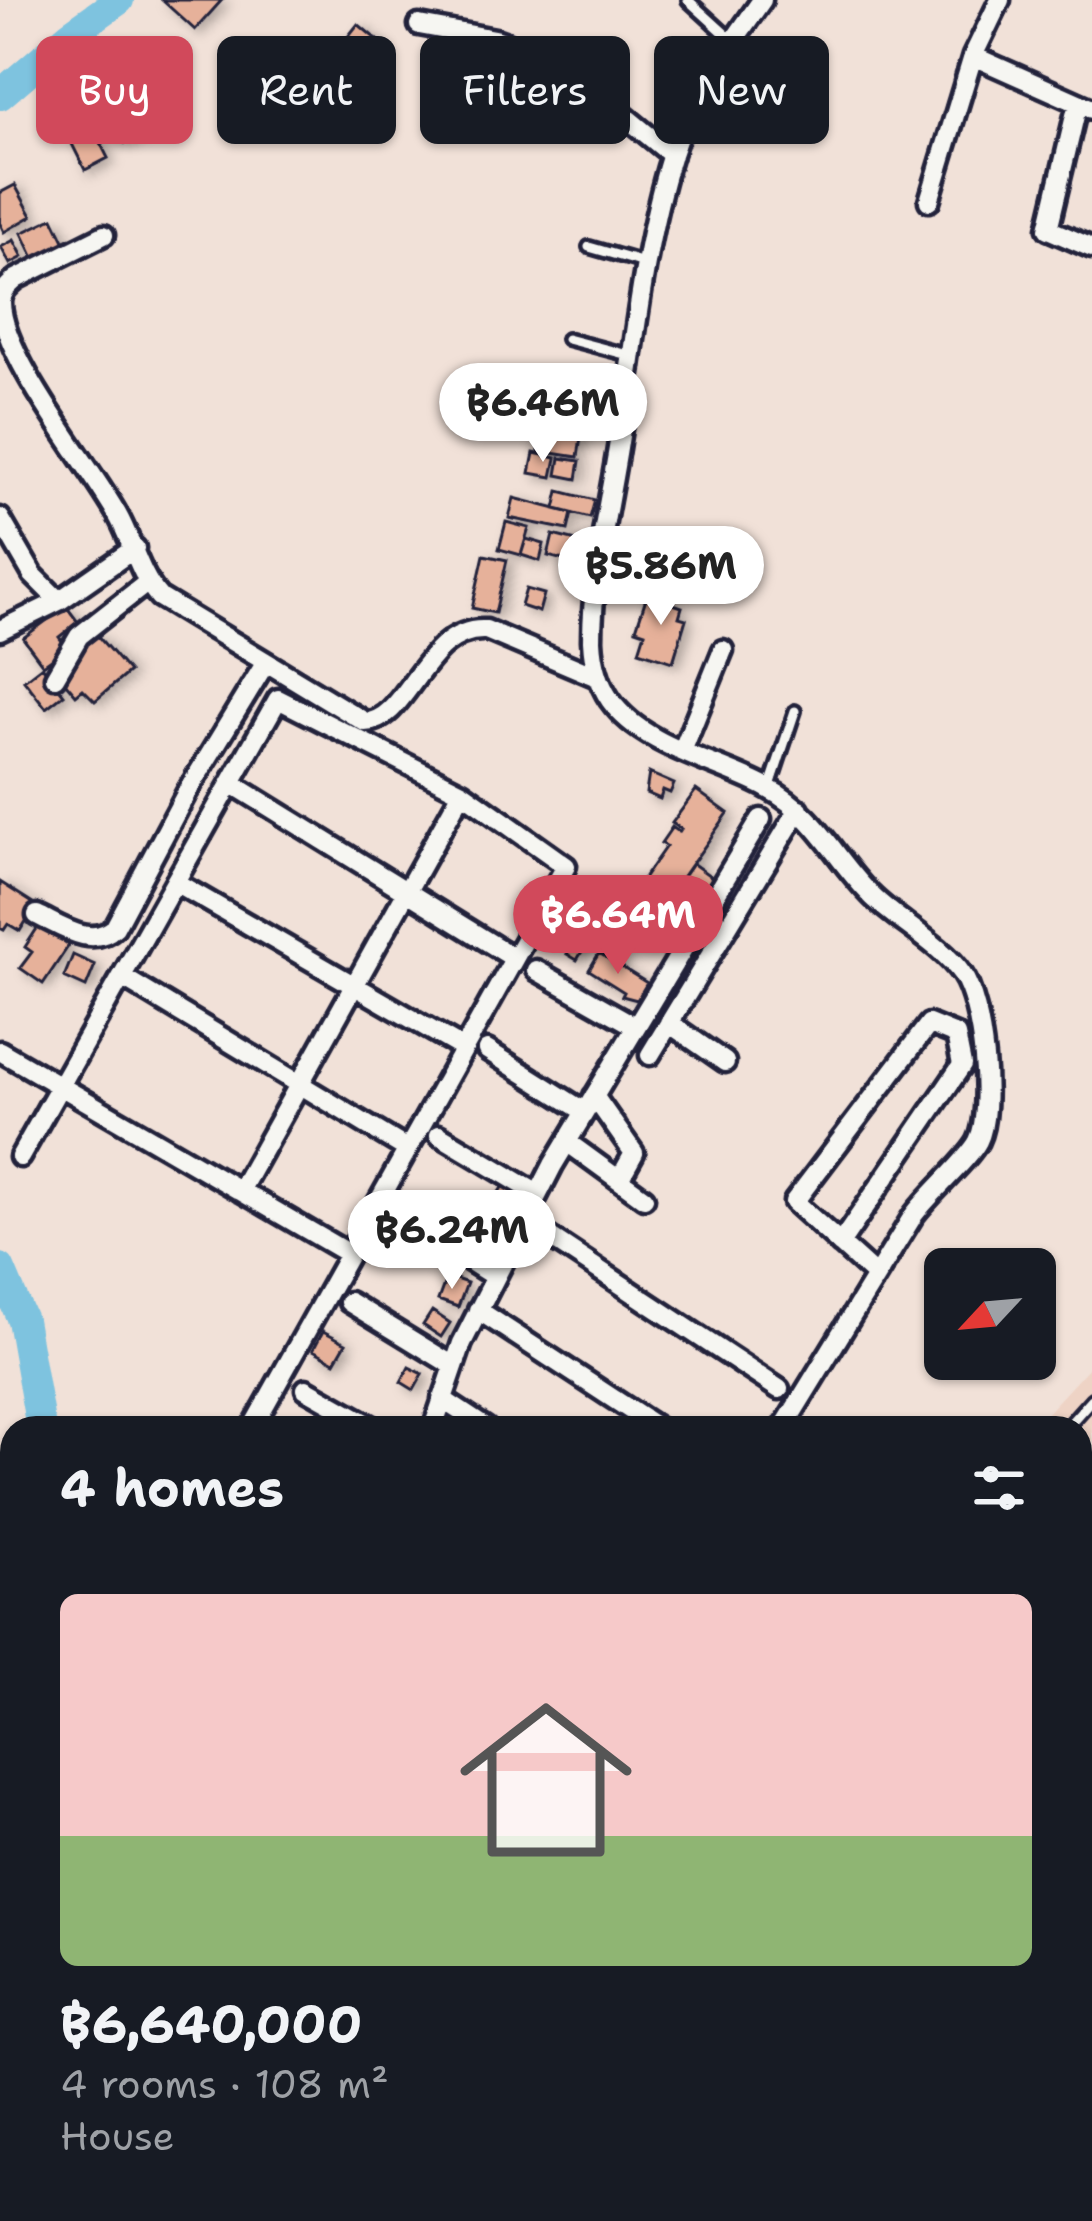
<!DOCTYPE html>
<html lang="en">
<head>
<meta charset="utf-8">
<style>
	:root { --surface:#171b24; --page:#242831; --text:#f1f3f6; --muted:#9ea1a6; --accent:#d1495b }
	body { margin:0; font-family:"Shantell Sans",sans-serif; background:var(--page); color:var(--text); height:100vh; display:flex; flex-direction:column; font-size:45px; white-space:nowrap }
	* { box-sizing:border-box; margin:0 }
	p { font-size:39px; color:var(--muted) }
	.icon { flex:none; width:66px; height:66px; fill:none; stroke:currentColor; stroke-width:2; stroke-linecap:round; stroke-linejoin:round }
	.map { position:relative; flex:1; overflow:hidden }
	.sheet { position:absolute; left:0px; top:1416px; width:1092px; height:807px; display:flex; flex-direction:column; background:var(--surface); border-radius:36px 36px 0 0; box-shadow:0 3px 9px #0004 }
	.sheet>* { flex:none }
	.hud { position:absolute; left:36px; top:36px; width:1020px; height:108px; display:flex; gap:24px }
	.needle { width:78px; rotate:244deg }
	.fabs { position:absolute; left:924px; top:1248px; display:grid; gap:24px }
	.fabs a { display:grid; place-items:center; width:132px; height:132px; border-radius:18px; background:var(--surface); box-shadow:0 3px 9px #0004; font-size:60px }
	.price { position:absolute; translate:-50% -102px; padding:0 27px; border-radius:42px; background:#fff; color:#222; font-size:39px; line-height:78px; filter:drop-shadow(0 3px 6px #0008) }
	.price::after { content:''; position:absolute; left:50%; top:72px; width:36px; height:27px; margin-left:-18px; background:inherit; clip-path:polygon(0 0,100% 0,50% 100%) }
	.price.current { background:var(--accent); color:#fff }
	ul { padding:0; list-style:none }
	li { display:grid; align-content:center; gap:24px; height:636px; padding:0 60px }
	li span { display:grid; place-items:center; height:372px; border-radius:18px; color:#555 }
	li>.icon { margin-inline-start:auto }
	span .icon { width:216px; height:216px; fill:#fffc; stroke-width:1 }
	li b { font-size:51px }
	h2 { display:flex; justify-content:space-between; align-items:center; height:144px; padding:0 60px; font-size:51px }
	.pill { padding:0 42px; border-radius:18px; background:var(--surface); box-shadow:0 3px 9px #0004; font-size:42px; line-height:108px }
	.pill.current { background:var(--accent); color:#fff }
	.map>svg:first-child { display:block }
</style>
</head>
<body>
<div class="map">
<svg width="1092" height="2221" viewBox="0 0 1092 2221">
	<defs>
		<filter id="shadow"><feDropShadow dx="6" dy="4" stdDeviation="6" flood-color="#0004"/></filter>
	</defs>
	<rect width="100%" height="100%" fill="#f1e1d8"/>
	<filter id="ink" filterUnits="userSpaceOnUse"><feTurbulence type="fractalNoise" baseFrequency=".00833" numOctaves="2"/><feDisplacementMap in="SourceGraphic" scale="24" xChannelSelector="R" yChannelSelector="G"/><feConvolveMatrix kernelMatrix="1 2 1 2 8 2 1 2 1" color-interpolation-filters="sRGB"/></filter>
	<g filter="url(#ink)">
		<!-- built -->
		<path fill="#eed3c5" d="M1092 1364V1660L1080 1652V1428H1033Z"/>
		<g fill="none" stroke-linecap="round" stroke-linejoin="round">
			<!-- river -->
			<path stroke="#7ec3df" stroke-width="30" d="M0 95 71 34 119 0
				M0 1268 22 1320 41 1428
				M107 2211 111 2221"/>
		</g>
		<!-- building -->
		<path fill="#e6b19a" stroke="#22223b" stroke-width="3" filter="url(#shadow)" d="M162 0H222L195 30Z
			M358 24 382 44 355 78 324 52 336 38 343 43Z
			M146 82 167 118 125 143 120 136 112 140 95 112Z
			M86 114 108 158 85 170 63 126Z
			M15 185 32 216 4 232 0 224V193Z
			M53 218 66 245 35 260 22 233Z
			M14 240 23 257 10 264 1 247Z
			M533 415 583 424 578 457 539 451 542 431 530 429Z
			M534 453 556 458 552 477 530 473Z
			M560 458 580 461 577 479 557 475Z
			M559 491 595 500 590 518 555 509Z
			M514 498 572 513 568 530 509 518Z
			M506 522 529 528 521 555 499 549Z
			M553 535 588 544 582 565 548 556Z
			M526 539 544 544 540 561 521 555Z
			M484 555 507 560 495 613 472 608Z
			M526 589 544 594 539 612 521 606Z
			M647 595 682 607 679 617 686 619 673 662 639 651 645 632 636 629Z
			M66 606 78 622 59 637 67 648 43 665 23 638Z
			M95 633 129 672 95 701 83 689 76 695 59 675 75 662 69 655Z
			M42 666 64 694 46 708 24 680Z
			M649 773 674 784 670 793 663 790 660 799 646 793Z
			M696 790 728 813 658 912 653 908 649 912 641 906 645 900 634 892 666 846 661 843 672 827 679 832 681 829 672 823Z
			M692 863 713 878 684 920 663 905Z
			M0 882 36 905 20 931 8 924 4 930 0 928Z
			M634 892 645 900 641 906 649 912 653 908 658 912 655 916 664 923 648 946 624 929 627 924 622 920 628 911 623 908Z
			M40 924 69 945 43 984 20 968 32 952 25 947Z
			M577 937 587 943 577 960 567 954Z
			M599 953 647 983 637 1000 622 996 624 992 589 970Z
			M73 955 95 965 86 987 64 977Z
			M504 1184 520 1193 501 1227 484 1217Z
			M447 1276 467 1283 458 1307 438 1300Z
			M432 1311 450 1323 441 1337 423 1325Z
			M323 1331 346 1343 335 1362 313 1350Z
			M409 1367 423 1374 414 1390 401 1382Z"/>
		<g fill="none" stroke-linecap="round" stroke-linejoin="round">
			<defs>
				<path id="service" d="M688 0 733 41
					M589 247 648 264
					M567 339 632 356
					M769 789 795 711
					M1066 1428 1092 1399
					M1080 1469 1092 1475
					M0 1476 12 1475
					M1080 1519 1092 1525
					M1080 1567 1092 1573
					M1080 1611 1092 1617
					M0 1628 12 1618"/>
				<path id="minor" d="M762 0C728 49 689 99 671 157 643 248 634 348 619 442 609 507 592 574 592 640 593 661 598 682 610 700 644 748 717 761 767 788 818 815 834 859 873 897 899 922 943 946 962 974 983 1004 994 1109 978 1141 969 1159 928 1195 913 1216L783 1428
					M419 25 495 39 559 62 672 155
					M973 56 1092 109
					M1078 103 1048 229 1092 248
					M929 201 973 56 1000 0
					M104 235 16 279C8 286 2 291 1 302 1 356 89 464 117 514 132 540 139 574 159 597L365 722C408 722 424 626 486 630L597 677
					M0 518 33 575 59 601
					M0 630 59 601 135 548
					M55 677 79 636 148 582
					M683 749 723 650
					M231 783 514 958
					M175 882 464 1049
					M37 915C61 926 92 949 115 927L187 792 266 662
					M536 970 635 1026
					M122 977 407 1149
					M669 1023 725 1062
					M487 1050 585 1112
					M0 1051 349 1254
					M650 1055 799 809
					M594 1096 634 1153 619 1180
					M439 1135 538 1194
					M567 1142 644 1198
					M20 1157 278 699 462 792 566 866 252 1428
					M240 1191 462 792
					M399 1216 495 1277
					M525 1221 779 1389
					M840 1244 962 1065 956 1035 929 1024 794 1202 876 1276
					M349 1302 452 1365
					M478 1310 658 1428
					M306 1389 375 1428
					M442 1399 486 1428
					M433 1428 462 1343 553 1165 761 819
					M0 2172V2181
					M626 2211 656 2221
					M212 2221 229 2211
					M695 2221 697 2211
					M980 2221 983 2211"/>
				<path id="secondary" d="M0 2046H12
					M1080 2047H1092
					M0 2142H12
					M1080 2150H1092"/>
				<path id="primary" d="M0 2080H12
					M1080 2082H1092
					M1080 2117 1092 2118
					M0 2118H12"/>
			</defs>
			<!-- service casing -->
			<use href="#service" stroke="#22223b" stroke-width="18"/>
			<!-- minor casing -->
			<use href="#minor" stroke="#22223b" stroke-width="27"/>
			<!-- secondary casing -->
			<use href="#secondary" stroke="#22223b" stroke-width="33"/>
			<!-- primary casing -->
			<use href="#primary" stroke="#22223b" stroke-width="36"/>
			<!-- service -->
			<use href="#service" stroke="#f6f6f2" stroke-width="9"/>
			<!-- minor -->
			<use href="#minor" stroke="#f6f6f2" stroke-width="18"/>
			<!-- secondary -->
			<use href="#secondary" stroke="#f6f6f2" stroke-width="24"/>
			<!-- primary -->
			<use href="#primary" stroke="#f6f6f2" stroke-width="27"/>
		</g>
	</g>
</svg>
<div class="fabs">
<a><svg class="needle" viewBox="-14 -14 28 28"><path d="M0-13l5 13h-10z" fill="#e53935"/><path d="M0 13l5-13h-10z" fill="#9ea1a6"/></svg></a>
</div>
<b class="price" style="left:543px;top:465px">฿6.46M</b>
<b class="price" style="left:661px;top:628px">฿5.86M</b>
<b class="price current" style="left:618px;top:977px">฿6.64M</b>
<b class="price" style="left:452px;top:1292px">฿6.24M</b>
<div class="hud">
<a class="pill current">Buy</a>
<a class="pill">Rent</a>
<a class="pill">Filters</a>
<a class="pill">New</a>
</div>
<section class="sheet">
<h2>4 homes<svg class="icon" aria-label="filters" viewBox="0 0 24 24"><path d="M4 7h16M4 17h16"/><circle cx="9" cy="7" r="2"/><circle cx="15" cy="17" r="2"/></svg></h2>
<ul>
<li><span style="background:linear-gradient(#f6c9c9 65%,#8fb573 0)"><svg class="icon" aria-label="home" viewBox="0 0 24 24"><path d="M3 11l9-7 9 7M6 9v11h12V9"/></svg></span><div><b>฿6,640,000</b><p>4 rooms · 108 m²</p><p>House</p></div></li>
</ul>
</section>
</div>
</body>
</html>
